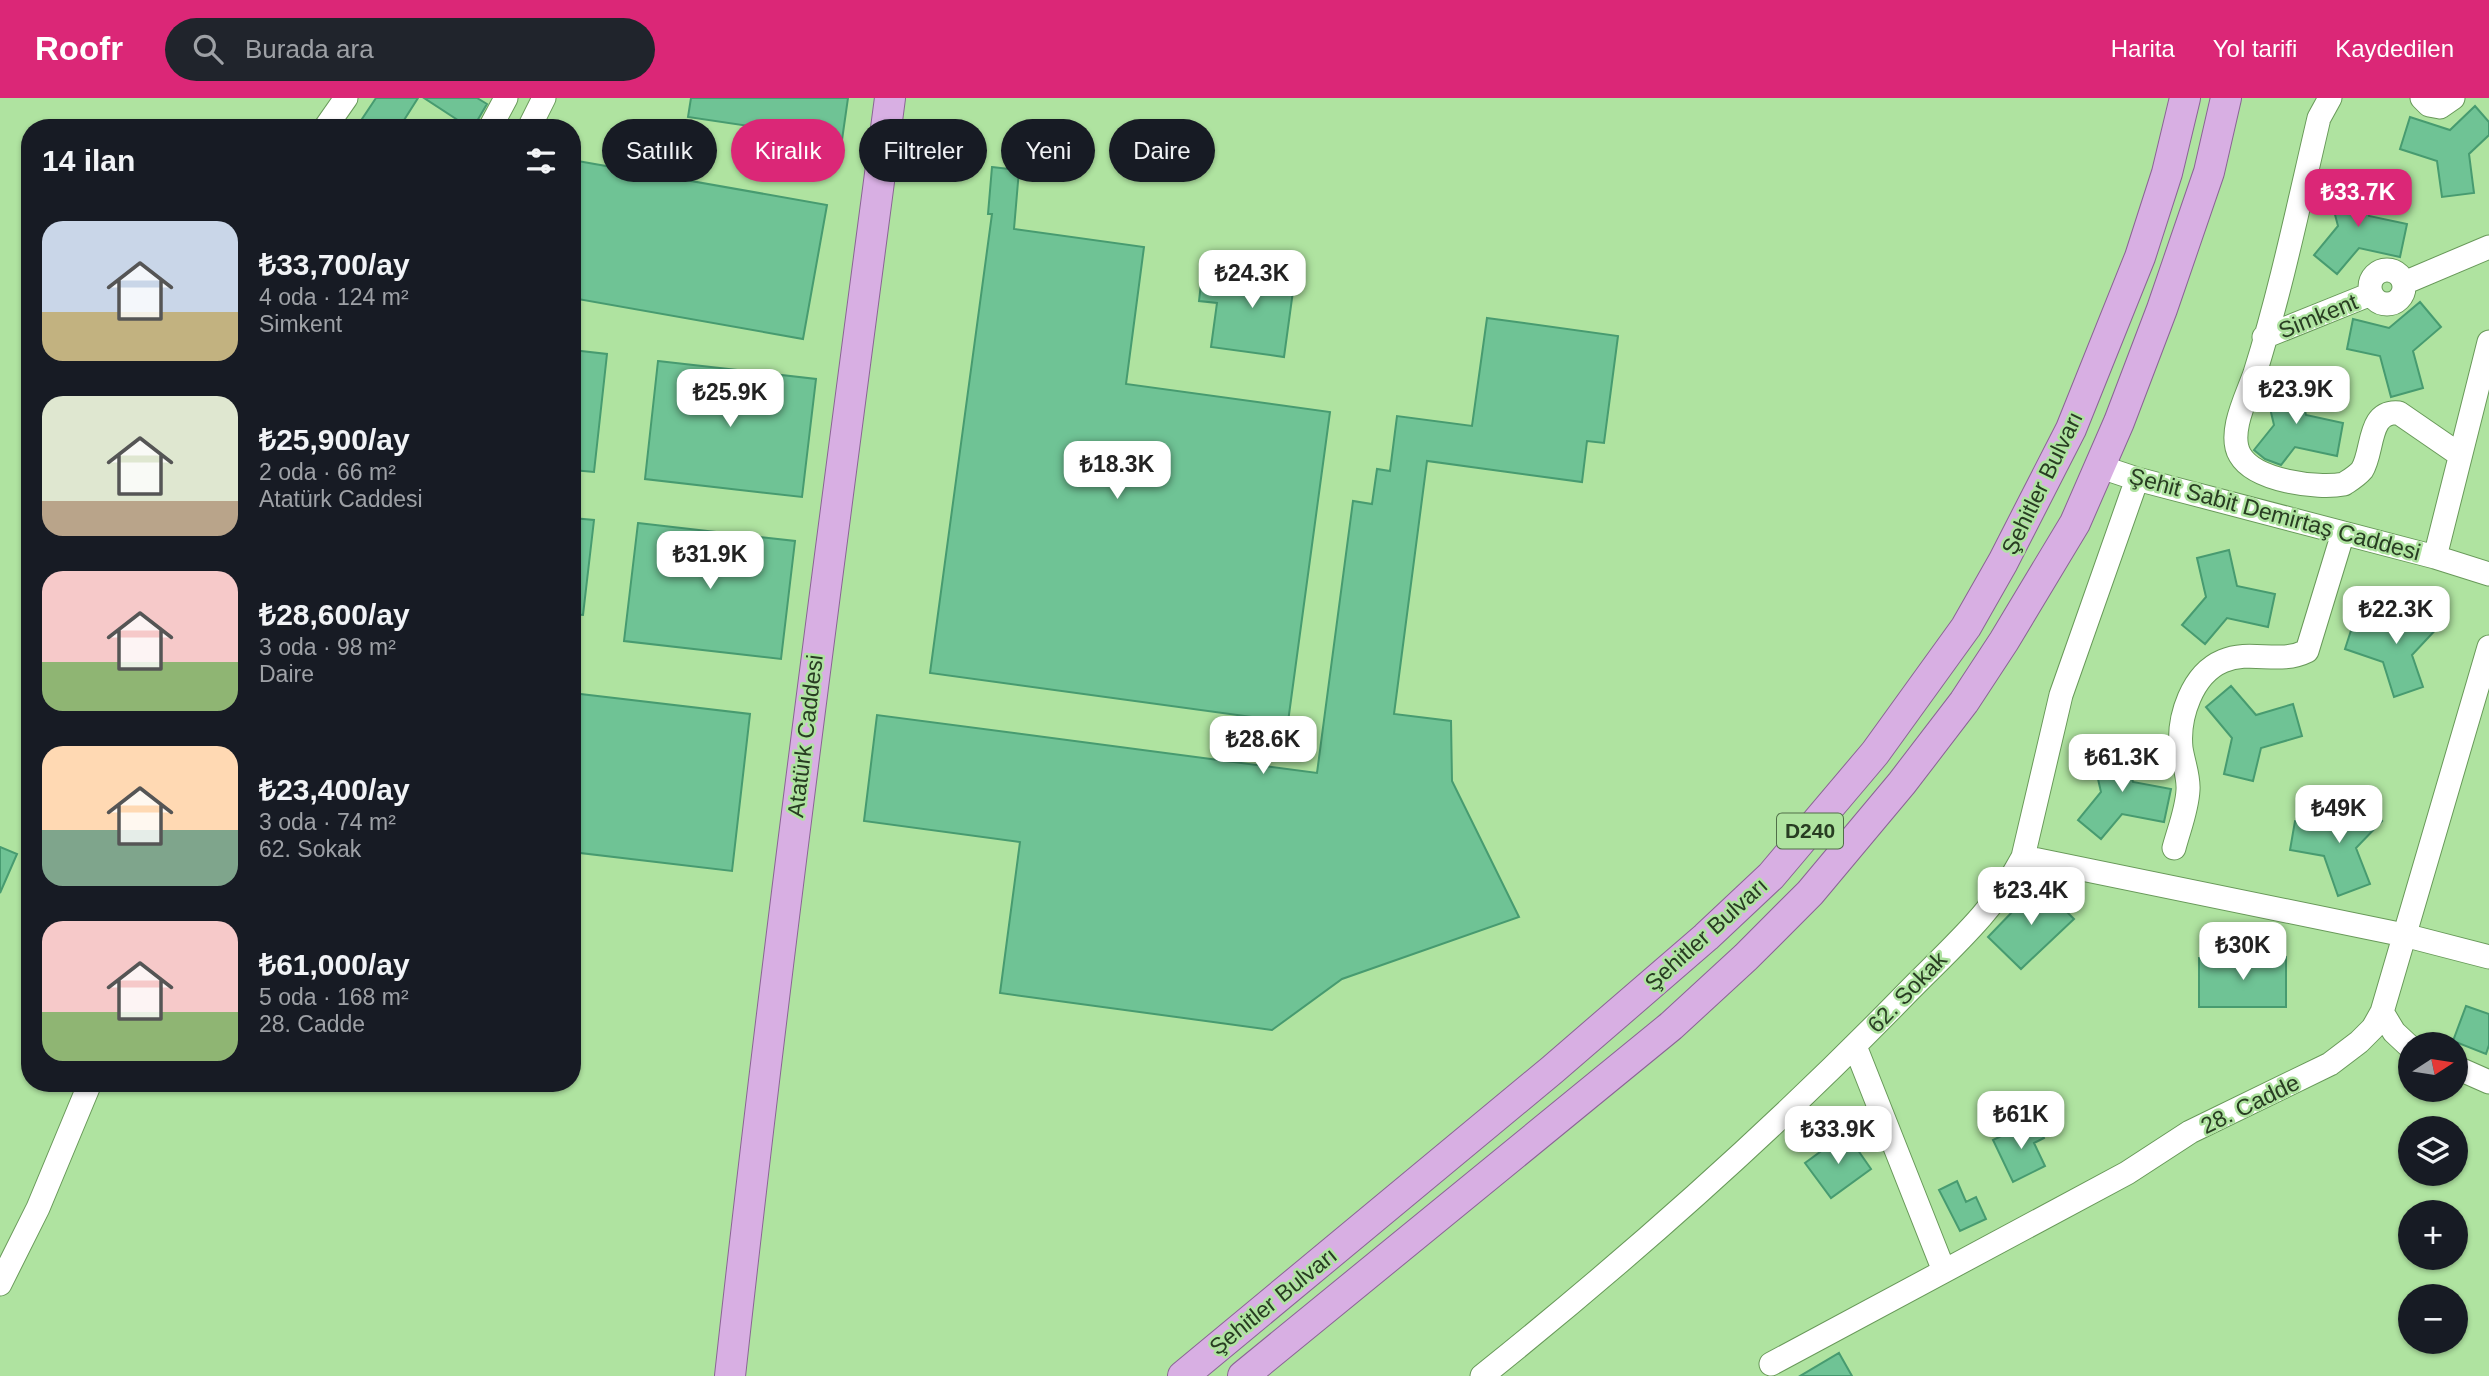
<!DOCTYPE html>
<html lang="tr">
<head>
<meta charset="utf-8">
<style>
	:root { --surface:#171b24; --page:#20242c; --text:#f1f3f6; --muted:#9ea1a6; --accent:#db2777 }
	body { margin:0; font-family:Arial,sans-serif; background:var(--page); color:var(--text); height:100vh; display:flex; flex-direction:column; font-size:26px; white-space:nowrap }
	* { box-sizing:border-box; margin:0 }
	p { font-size:23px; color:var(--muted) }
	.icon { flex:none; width:38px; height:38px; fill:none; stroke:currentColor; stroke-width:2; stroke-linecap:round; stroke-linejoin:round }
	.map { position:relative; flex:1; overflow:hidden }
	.sheet { position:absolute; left:21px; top:21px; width:560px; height:973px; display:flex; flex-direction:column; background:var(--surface); border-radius:28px; box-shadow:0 2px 5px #0004 }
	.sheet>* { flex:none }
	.guide { position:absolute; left:602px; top:21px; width:665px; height:63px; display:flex; gap:14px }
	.needle { width:46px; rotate:78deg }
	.fabs { position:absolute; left:2398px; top:934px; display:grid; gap:14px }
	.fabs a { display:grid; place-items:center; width:70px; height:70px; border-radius:50%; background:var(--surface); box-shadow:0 2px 5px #0004; font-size:35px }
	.price { position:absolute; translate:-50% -60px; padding:0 16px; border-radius:14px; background:#fff; color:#222; font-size:23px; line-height:46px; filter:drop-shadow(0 2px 4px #0008) }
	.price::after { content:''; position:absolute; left:50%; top:42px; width:21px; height:16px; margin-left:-10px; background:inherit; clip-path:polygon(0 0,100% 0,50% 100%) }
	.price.on { background:var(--accent); color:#fff }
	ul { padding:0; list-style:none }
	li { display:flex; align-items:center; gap:21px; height:175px; padding:0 21px }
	li span { display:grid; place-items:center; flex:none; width:196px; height:140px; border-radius:21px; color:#555 }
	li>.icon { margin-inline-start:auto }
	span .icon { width:84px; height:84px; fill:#fffc; stroke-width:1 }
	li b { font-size:30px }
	h2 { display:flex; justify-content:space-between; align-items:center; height:84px; padding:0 21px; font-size:30px }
	.pill { padding:0 24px; border-radius:32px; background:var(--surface); box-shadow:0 2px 5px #0004; font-size:24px; line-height:63px }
	.pill.on { background:var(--accent); color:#fff }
	header { display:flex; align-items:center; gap:42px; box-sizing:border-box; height:98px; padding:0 35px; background:var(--accent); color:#fff }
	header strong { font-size:33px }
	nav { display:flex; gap:38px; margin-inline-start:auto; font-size:24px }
	.search { width:490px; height:63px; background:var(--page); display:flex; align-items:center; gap:18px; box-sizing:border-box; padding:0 24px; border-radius:38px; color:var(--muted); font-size:26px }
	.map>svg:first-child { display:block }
</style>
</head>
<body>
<header>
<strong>Roofr</strong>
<div class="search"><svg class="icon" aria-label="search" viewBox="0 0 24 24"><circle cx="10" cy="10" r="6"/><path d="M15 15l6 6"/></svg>Burada ara</div>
<nav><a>Harita</a><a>Yol tarifi</a><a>Kaydedilen</a></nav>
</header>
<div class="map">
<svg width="2489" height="1278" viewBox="0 0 2489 1278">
	<rect width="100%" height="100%" fill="#afe3a0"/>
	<!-- building -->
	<path fill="#6fc395" stroke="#479b70" stroke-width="2" d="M376 0H418L399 30H356Z
		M424 0H477L487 6 473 30H470Z
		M691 0H848L842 42 688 19Z
		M2475 8 2489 24V37L2469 56 2474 95 2442 99 2437 63 2400 51 2410 19 2450 32Z
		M572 62 827 107 803 241 572 200Z
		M992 69 1019 72 1014 131 1144 149 1126 286 1330 314 1288 624 930 575 992 116H988Z
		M2361 82 2369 118 2407 126 2400 159 2359 150 2337 176 2314 157 2338 128 2328 90Z
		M1254 166 1296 171 1284 259 1211 249 1217 205 1199 203 1202 177 1252 183Z
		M2420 204 2441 229 2413 253 2423 290 2391 299 2380 258 2347 251 2353 221 2389 230Z
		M1487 220 1618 238 1604 345 1587 343 1582 384 1427 363 1394 616 1451 623 1452 683 1519 819 1342 881 1272 932 1000 895 1020 744 864 723 877 617 1317 675 1353 403 1372 406 1377 371 1390 373 1397 318 1472 328Z
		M572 252 607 256 594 374 572 372Z
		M658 263 816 281 802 399 645 381Z
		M2297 281 2306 317 2343 325 2337 358 2295 349 2281 367 2265 361 2254 352 2274 327 2265 289Z
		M572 420 594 422 583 517 572 516Z
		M638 425 795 443 781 561 624 543Z
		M2229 452 2237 488 2275 496 2268 529 2227 520 2205 546 2182 527 2206 499 2197 460Z
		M2417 503 2441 526 2412 557 2423 589 2394 599 2383 564 2345 551 2355 520 2390 532Z
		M2231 588 2256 617 2293 606 2302 638 2261 650 2253 683 2224 676 2232 640 2206 609Z
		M572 595 750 616 732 773 572 754Z
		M2124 648 2133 684 2171 691 2164 724 2122 716 2101 741 2078 722 2101 694 2092 655Z
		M2359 700 2382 723 2356 750 2370 786 2338 798 2324 758 2290 752 2295 723 2331 728Z
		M0 749 17 756 0 795Z
		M2039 786 2074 821 2021 871 1988 839Z
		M2286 859V909H2199V860Z
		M2466 908 2489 916V947L2486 956 2453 943Z
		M2035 1022 2044 1040 2034 1045 2045 1068 2013 1084 1993 1042Z
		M1846 1035 1871 1071 1831 1100 1805 1065Z
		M1957 1083 1966 1104 1976 1099 1986 1121 1960 1133 1939 1092Z
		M1839 1255 1852 1278H1800Z"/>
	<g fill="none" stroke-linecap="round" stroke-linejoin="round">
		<defs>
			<path id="minor" d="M2330 0 2319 20C2299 105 2281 192 2255 275 2248 296 2227 335 2240 357 2255 383 2317 391 2344 386 2350 382 2357 378 2362 372 2374 353 2367 312 2399 315L2460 357
				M2422 0 2429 7 2440 9 2453 0
				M325 30 346 0
				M490 30 506 0
				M529 30 544 0
				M2370 189a17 17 0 1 1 34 0a17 17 0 1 1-34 0Z
				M2404 185 2489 149
				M2264 239 2371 196
				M2101 369 2137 381 2435 459 2489 476
				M2435 459 2489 244
				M2174 750C2179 731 2187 712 2188 692 2189 678 2183 664 2181 650 2178 619 2192 576 2223 563 2251 551 2279 567 2307 553L2343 435
				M2023 759 2404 837 2489 859
				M2382 914 2394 934 2410 949
				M1855 948 1944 1173
				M2455 969 2489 984
				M0 1186 38 1110 90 985
				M1771 1266 2127 1075 2190 1034 2330 966 2359 944 2373 930 2382 914 2489 549
				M1482 1278C1628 1161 1768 1037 1899 903 1942 858 1994 815 2023 759L2061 597 2137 381"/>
			<path id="major" d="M730 1278C777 851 834 426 890 0
				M1183 1278 1552 972 1706 839 1771 778 1875 655 1966 529 2003 464 2071 331 2140 159 2167 75 2185 0
				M1243 1278 1671 928 1746 859 1810 795 1902 685 1964 604 2004 543 2075 425 2119 324 2162 211 2209 74 2226 0"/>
		</defs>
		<!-- minor casing -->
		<use href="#minor" stroke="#689959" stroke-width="25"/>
		<!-- major casing -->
		<use href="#major" stroke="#8a6494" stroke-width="32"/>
		<!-- minor -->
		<use href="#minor" stroke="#fff" stroke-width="23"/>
		<!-- major -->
		<use href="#major" stroke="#d8afe3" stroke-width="30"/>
	</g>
	<g text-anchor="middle" stroke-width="5" stroke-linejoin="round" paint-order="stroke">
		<!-- shield labels -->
		<rect fill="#afe3a0" stroke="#506f48" stroke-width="2" x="1777" y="715.5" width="66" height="35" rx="5"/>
		<g font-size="21" font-weight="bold" fill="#283d22">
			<text x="1810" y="740">D240</text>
		</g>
		<!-- street labels -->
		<g font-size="23" fill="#283d22" stroke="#afe3a0">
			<text transform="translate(2318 218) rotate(-22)" y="8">Simkent</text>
			<text transform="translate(2042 385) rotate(-64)" y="8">Şehitler Bulvarı</text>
			<text transform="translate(2275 416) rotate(15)" y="8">Şehit Sabit Demirtaş Caddesi</text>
			<text transform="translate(805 638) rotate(-83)" y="8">Atatürk Caddesi</text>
			<text transform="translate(1706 836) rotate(-42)" y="8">Şehitler Bulvarı</text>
			<text transform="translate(1907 894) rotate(-46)" y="8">62. Sokak</text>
			<text transform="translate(2250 1006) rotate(-26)" y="8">28. Cadde</text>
			<text transform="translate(1273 1203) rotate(-39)" y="8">Şehitler Bulvarı</text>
		</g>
	</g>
</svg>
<div class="fabs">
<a><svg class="needle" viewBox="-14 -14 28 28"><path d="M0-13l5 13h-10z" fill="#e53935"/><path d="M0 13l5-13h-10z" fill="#9ea1a6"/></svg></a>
<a><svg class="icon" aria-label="layers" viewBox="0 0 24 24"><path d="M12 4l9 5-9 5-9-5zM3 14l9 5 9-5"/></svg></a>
<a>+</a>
<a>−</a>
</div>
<b class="price on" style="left:2358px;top:131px">₺33.7K</b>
<b class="price" style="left:1252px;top:212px">₺24.3K</b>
<b class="price" style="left:2296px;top:328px">₺23.9K</b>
<b class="price" style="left:730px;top:331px">₺25.9K</b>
<b class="price" style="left:1117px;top:403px">₺18.3K</b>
<b class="price" style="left:710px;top:493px">₺31.9K</b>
<b class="price" style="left:2396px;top:548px">₺22.3K</b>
<b class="price" style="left:1263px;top:678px">₺28.6K</b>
<b class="price" style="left:2122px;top:696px">₺61.3K</b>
<b class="price" style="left:2339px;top:747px">₺49K</b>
<b class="price" style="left:2031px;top:829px">₺23.4K</b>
<b class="price" style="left:2243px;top:884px">₺30K</b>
<b class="price" style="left:2021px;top:1053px">₺61K</b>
<b class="price" style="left:1838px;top:1068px">₺33.9K</b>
<div class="guide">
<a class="pill">Satılık</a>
<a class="pill on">Kiralık</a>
<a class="pill">Filtreler</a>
<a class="pill">Yeni</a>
<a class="pill">Daire</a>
</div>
<section class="sheet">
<h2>14 ilan<svg class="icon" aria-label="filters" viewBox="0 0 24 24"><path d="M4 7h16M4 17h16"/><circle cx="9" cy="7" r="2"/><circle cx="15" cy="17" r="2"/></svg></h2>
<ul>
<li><span style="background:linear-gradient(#c9d6e8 65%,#c2b280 0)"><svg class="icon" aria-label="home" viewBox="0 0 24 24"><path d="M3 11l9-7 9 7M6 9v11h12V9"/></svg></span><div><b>₺33,700/ay</b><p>4 oda · 124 m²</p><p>Simkent</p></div></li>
<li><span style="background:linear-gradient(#dfe7d0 75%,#b9a48a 0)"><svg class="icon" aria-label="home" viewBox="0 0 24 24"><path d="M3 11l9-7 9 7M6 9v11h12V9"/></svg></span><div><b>₺25,900/ay</b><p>2 oda · 66 m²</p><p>Atatürk Caddesi</p></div></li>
<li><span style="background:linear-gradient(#f6c9c9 65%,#8fb573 0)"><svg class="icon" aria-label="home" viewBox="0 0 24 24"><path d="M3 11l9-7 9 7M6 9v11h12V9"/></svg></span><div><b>₺28,600/ay</b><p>3 oda · 98 m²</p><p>Daire</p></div></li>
<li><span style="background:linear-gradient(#ffd9b3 60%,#7fa58c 0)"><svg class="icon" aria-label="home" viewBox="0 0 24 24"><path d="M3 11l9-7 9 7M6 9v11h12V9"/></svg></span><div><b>₺23,400/ay</b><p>3 oda · 74 m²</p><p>62. Sokak</p></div></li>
<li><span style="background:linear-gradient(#f6c9c9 65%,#8fb573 0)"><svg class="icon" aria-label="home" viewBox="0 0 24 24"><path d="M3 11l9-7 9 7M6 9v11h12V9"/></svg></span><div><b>₺61,000/ay</b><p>5 oda · 168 m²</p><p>28. Cadde</p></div></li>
</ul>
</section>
</div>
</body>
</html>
